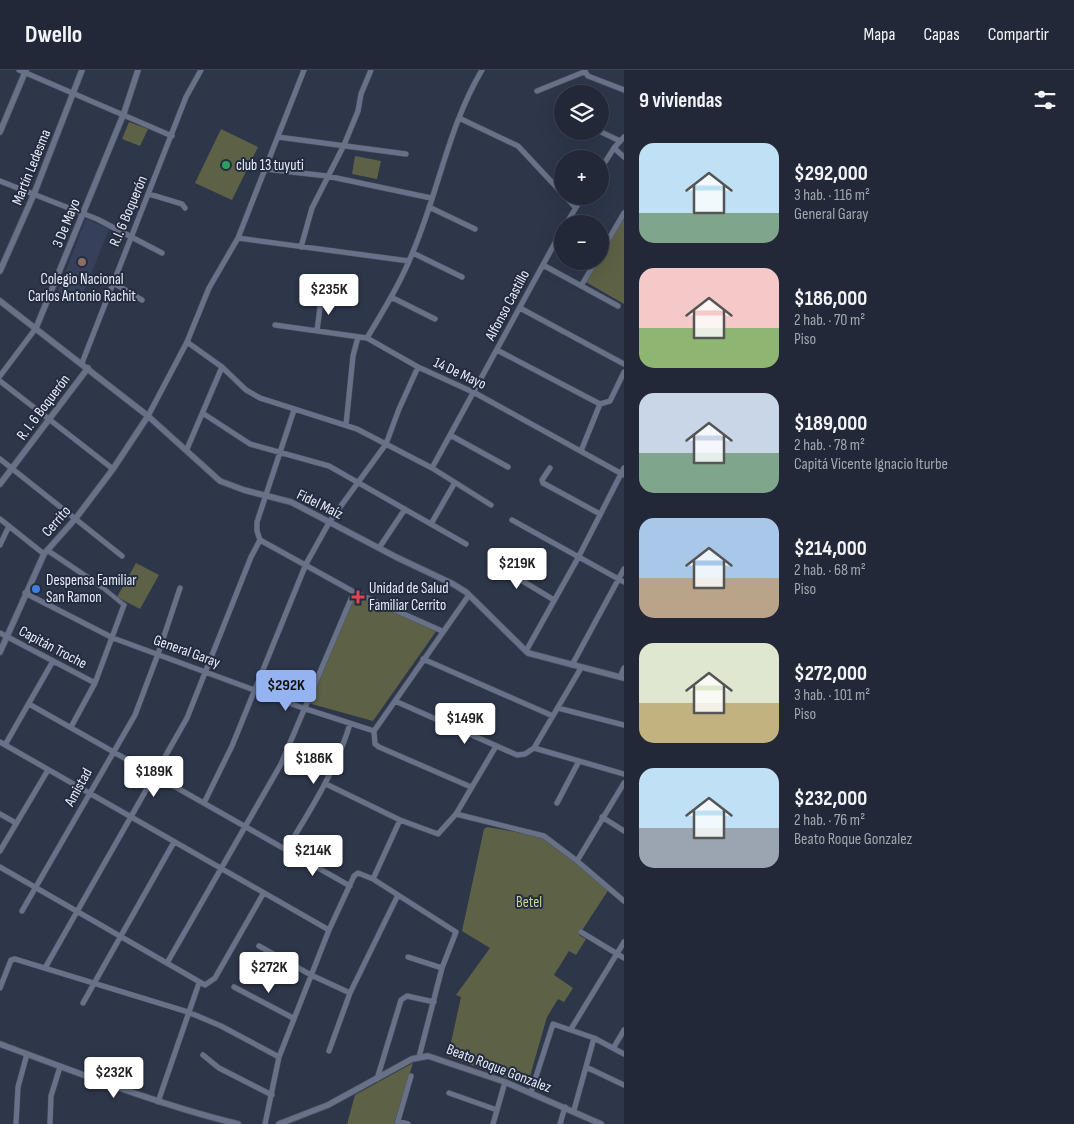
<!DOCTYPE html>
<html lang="es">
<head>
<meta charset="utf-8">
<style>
	:root { --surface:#222838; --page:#2a3040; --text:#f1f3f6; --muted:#a2a6ae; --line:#3f4453; --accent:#95b2f1 }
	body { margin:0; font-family:"Sofia Sans Condensed",sans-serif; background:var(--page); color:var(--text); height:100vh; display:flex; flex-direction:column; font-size:19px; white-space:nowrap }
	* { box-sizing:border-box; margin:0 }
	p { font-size:16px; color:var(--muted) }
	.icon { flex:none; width:28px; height:28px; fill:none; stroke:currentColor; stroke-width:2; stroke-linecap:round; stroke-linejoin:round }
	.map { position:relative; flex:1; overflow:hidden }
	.drawer { display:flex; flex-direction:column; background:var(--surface); width:450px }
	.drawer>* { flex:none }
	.controls { position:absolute; left:554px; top:15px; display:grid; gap:10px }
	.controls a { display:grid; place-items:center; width:55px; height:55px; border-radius:50%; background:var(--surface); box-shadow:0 5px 20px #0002,0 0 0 1px var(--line); font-size:25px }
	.price { position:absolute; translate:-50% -42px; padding:0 11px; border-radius:5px; background:#fff; color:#222; font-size:16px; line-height:32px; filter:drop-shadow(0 1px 2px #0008) }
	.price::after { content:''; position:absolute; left:50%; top:30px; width:15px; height:11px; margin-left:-8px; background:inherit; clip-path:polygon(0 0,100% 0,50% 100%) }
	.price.selected { background:var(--accent); color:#111 }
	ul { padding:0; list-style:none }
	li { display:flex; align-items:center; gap:15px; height:125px; padding:0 15px }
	li span { display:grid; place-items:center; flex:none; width:140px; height:100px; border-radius:15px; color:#555 }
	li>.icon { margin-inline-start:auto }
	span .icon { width:60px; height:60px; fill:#fffc; stroke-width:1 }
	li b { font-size:21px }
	h2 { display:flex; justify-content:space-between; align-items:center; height:60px; padding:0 15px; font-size:21px }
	header { display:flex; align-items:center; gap:30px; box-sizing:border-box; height:70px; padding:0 25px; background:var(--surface); border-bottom:1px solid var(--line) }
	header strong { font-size:24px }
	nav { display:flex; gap:28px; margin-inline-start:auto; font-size:18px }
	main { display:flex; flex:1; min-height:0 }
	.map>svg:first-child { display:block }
</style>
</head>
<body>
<header>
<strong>Dwello</strong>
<nav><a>Mapa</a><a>Capas</a><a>Compartir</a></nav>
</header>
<main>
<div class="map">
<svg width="624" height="1054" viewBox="0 0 624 1054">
	<rect width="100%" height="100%" fill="#2e364a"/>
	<!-- built -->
	<path fill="#37405a" d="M86 149 109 159 79 234 56 226Z"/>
	<!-- green -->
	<path fill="#5d6246" d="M129 52 148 59 140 76 122 69Z
		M221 59 258 77 232 130 195 113Z
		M355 86 381 91 377 109 352 104Z
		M624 147V234L586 212Z
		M136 493 159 505 140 539 117 527Z
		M355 524 437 560 373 651 308 633Z
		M487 757 544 767 609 819 579 865 586 869 576 885 569 881 554 905 573 918 564 932 558 929 547 947 528 1013 525 1015 502 1006 499 1000 489 996 482 999 448 986 461 927 456 925 490 878 462 861 484 759Z
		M413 993 394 1054H347L355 1025Z"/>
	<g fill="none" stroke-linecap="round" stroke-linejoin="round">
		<defs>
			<path id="pedestrian" d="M102 517 124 535"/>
			<path id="minor" d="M19 0 172 66
				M584 0 588 6 624 20
				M537 21 584 2
				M459 48 518 76 562 123
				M599 61 620 71
				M278 67 406 84
				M614 78 624 87
				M265 99 327 106 431 128
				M600 100 614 78 624 67
				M0 111 97 149 162 183
				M149 124 182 134 185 138
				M565 126 575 137
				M429 137 475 159
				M566 154 583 126
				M238 168 409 191
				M301 177 312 138 344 75 358 41 361 24 371 0
				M413 183 462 207
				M600 184 624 143
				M543 195 618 236
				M112 212 142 230
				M581 216 596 191
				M391 227 435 249
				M520 238 624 294
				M275 255 367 268 418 297 475 323 624 405
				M317 261 321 229
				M367 268C383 241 400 214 412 184 438 124 448 57 482 0
				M187 272 222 297 246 320 260 328 357 359 432 398 491 435
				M497 280 600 334
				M82 293 186 27 201 0
				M0 306 36 258
				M0 311 113 399
				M204 344 250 374 329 396 466 474
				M148 346 187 272 209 218 238 168 304 0
				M346 355 353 286 358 267
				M450 365 508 397
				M187 379 222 297
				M581 381 600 334 610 331 624 302
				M0 389 122 486
				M432 398 562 160
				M550 398 542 410 543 413 600 444
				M0 449 44 484
				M512 450 624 512
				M431 454 454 414
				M0 475 9 456
				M379 478 405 439
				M47 480 102 517
				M491 492 554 530
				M354 522 442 561
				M25 523 113 568 303 638 374 661
				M469 525 374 661 375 674 379 677 471 717
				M0 563 95 613
				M526 581 578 488 624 398
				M423 589 553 646
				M572 595 624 499
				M581 598 534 678 624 704
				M620 607 624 598
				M395 631 517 685 525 684 534 678
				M29 634 350 816
				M558 638 624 655
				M71 657 95 613 124 535
				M0 672 329 860
				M5 675 53 591
				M624 713 577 791 624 831
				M326 714 400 750 438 764 456 744 495 678
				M204 733 232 676 306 494 330 451 386 374 399 339 418 297
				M557 733 579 691
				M0 744 16 753
				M456 744 544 766 577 791
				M602 747 624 761
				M286 780C311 739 336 700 350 654
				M0 781 48 700
				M0 797 205 915 215 908 263 824
				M373 809 400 750
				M22 841 135 645 158 584 180 518
				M581 862 624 888
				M259 876 311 905 350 923
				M408 887 442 898
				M167 893 281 694 354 522 260 470 257 461V452L294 340
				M45 898 187 648 251 487 260 470
				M234 917 293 948
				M0 918 11 890 15 889 188 942 221 956 279 987
				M83 933 174 772
				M571 959 624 872
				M614 977 624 960
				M329 981 350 923 398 825
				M203 985 219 998 272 1025
				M586 997 624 1015
				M377 1009 401 930 407 926 434 932
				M531 1022 553 954 594 968 624 984
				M449 1023 497 1040
				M158 1032 199 913
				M574 1040 594 968
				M398 1051 408 1054
				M16 1054 18 1017 27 984
				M50 1054 51 1026 60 997
				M265 1054 279 987 329 860 354 806 358 803 373 809 456 862 442 898 419 987
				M397 1054 411 1006
				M493 1054 505 1012
				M560 1054 565 1037"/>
			<path id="tertiary" d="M0 62 26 0
				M0 201 34 124 82 0
				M0 231 148 346 220 411 244 420 291 432 396 487 453 514 466 522 528 583 624 608
				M36 258 124 43 138 0
				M0 414 88 298
				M0 582 44 484 76 448 113 399 148 346
				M0 974C79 1003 156 1034 238 1054
				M279 1054 328 1035 412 989 428 986 505 1012 601 1054"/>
		</defs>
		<!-- pedestrian casing -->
		<use href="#pedestrian" stroke="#4c5364" stroke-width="5"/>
		<!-- minor casing -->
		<use href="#minor" stroke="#4c5364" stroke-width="6"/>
		<!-- tertiary casing -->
		<use href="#tertiary" stroke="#4c5364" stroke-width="7"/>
		<!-- pedestrian -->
		<use href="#pedestrian" stroke="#687187" stroke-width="4"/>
		<!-- minor -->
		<use href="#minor" stroke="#687187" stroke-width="5"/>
		<!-- tertiary -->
		<use href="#tertiary" stroke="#687187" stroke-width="5.5"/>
	</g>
	<!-- markers -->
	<circle fill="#2e9e5b" stroke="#242c3f" stroke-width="2" cx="226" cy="95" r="5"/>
	<circle fill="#8d6e63" stroke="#242c3f" stroke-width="2" cx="82" cy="192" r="5"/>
	<circle fill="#3f7fe0" stroke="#242c3f" stroke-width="2" cx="36" cy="519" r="5"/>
	<path fill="#e0444e" stroke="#242c3f" stroke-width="2" d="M355.5 519.5h5v5h5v5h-5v5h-5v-5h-5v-5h5z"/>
	<g text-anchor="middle" stroke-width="4" stroke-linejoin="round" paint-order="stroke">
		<!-- poi labels -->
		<g font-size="15" fill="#e7ecf9" stroke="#242c3f" text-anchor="start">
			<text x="236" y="100">club 13 tuyuti</text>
			<text x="82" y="214" text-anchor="middle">Colegio Nacional<tspan x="82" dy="17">Carlos Antonio Rachit</tspan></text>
			<text x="46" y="515">Despensa Familiar<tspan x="46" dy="17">San Ramon</tspan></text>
			<text x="369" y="523">Unidad de Salud<tspan x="369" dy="17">Familiar Cerrito</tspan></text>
		</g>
		<!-- street labels -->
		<g font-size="15" fill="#e7ecf9" stroke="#242c3f">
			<text transform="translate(31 97) rotate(-68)" y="5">Martín Ledesma</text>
			<text transform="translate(128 141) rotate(-67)" y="5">R.I. 6 Boquerón</text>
			<text transform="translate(66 153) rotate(-68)" y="5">3 De Mayo</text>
			<text transform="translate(507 235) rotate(-62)" y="5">Alfonso Castillo</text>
			<text transform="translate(460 303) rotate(25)" y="5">14 De Mayo</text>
			<text transform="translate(43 337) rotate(-53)" y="5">R. I. 6 Boquerón</text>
			<text transform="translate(320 434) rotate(26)" y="5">Fidel Maíz</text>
			<text transform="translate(56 451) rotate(-49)" y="5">Cerrito</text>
			<text transform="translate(53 577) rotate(28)" y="5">Capitán Troche</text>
			<text transform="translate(187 581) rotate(20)" y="5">General Garay</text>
			<text transform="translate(78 717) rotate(-61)" y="5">Amistad</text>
			<text transform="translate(499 998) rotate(21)" y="5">Beato Roque Gonzalez</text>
		</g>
		<!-- park labels -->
		<g font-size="15" fill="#c9d494" stroke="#242c3f">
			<text x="529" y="837">Betel</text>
		</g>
	</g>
</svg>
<div class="controls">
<a><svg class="icon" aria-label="layers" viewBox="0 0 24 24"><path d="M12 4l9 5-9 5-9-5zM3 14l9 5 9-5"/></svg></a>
<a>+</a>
<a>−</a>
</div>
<b class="price" style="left:329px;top:246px">$235K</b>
<b class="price" style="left:517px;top:520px">$219K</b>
<b class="price selected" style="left:286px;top:642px">$292K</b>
<b class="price" style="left:465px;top:675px">$149K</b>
<b class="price" style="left:314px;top:715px">$186K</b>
<b class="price" style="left:154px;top:728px">$189K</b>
<b class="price" style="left:313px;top:807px">$214K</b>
<b class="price" style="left:269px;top:924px">$272K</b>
<b class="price" style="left:114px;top:1029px">$232K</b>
</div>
<section class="drawer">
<h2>9 viviendas<svg class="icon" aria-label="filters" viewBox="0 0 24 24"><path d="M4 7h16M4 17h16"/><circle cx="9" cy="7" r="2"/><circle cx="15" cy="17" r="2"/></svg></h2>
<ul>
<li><span style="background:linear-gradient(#bfe0f5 70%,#7fa58c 0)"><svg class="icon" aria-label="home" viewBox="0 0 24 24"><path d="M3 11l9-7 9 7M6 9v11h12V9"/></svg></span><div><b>$292,000</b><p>3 hab. · 116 m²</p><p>General Garay</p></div></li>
<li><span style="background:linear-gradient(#f6c9c9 60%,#8fb573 0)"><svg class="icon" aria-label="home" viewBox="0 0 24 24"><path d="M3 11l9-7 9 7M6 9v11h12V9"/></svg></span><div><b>$186,000</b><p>2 hab. · 70 m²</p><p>Piso</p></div></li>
<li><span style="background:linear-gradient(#c9d6e8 60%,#7fa58c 0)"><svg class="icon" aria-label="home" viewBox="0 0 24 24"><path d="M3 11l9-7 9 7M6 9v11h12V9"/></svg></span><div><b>$189,000</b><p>2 hab. · 78 m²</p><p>Capitá Vicente Ignacio Iturbe</p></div></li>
<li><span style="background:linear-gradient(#a9c7e8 60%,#b9a48a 0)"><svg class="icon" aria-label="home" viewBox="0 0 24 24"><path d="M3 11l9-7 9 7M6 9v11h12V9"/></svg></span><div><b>$214,000</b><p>2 hab. · 68 m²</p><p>Piso</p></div></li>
<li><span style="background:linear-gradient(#dfe7d0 60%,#c2b280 0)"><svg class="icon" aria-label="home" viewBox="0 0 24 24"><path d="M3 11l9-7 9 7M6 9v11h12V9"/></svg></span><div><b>$272,000</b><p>3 hab. · 101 m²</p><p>Piso</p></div></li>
<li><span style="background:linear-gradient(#bfe0f5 60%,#9aa5b1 0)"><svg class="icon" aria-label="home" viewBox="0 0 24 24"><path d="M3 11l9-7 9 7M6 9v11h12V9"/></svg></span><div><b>$232,000</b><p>2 hab. · 76 m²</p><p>Beato Roque Gonzalez</p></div></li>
</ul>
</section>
</main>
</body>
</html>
